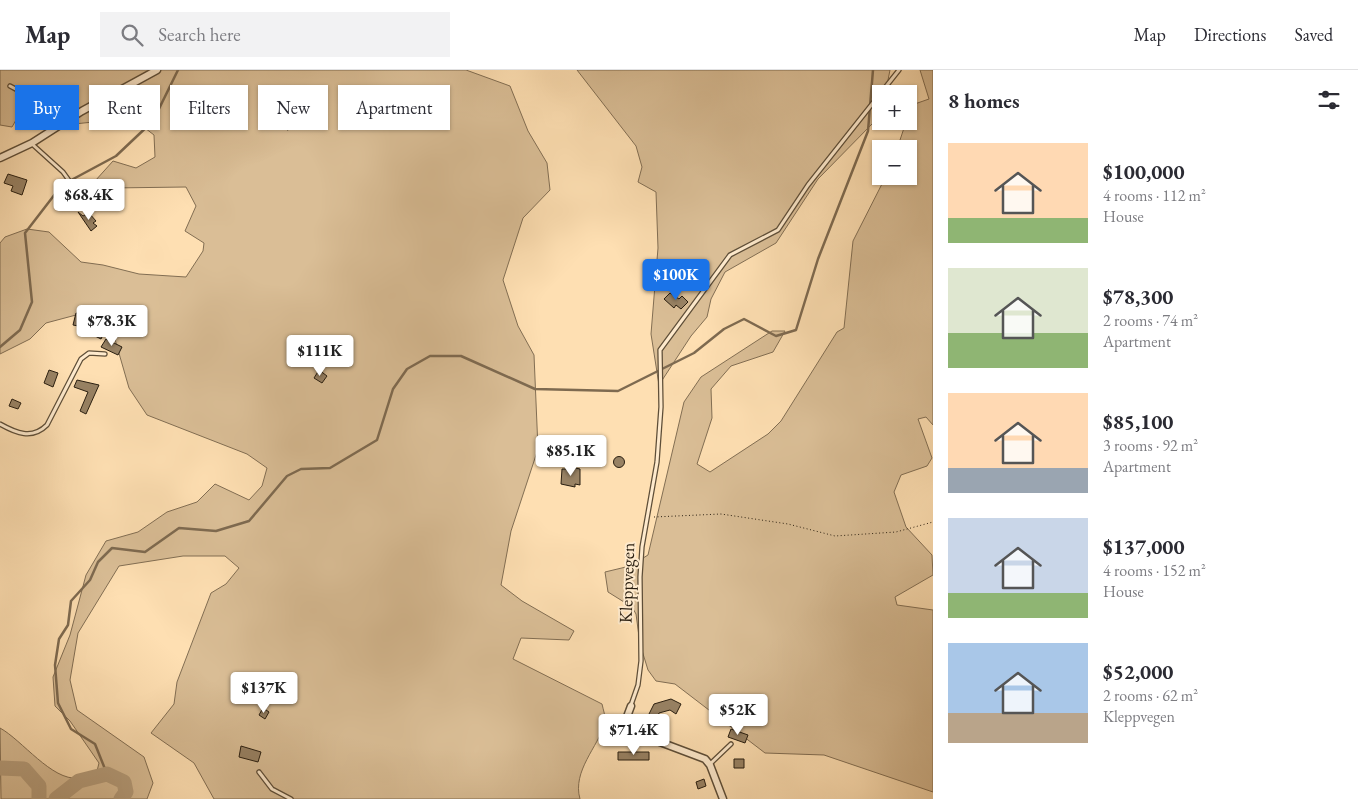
<!DOCTYPE html>
<html lang="en">
<head>
<meta charset="utf-8">
<style>
	:root { --surface:#fff; --page:#f2f2f3; --text:#2b2b33; --muted:#7c7c81; --line:#e1e1e2; --accent:#1a73e8 }
	body { margin:0; font-family:"EB Garamond",serif; background:var(--page); color:var(--text); height:100vh; display:flex; flex-direction:column; font-size:19px; white-space:nowrap }
	* { box-sizing:border-box; margin:0 }
	p { font-size:16px; color:var(--muted) }
	.icon { flex:none; width:28px; height:28px; fill:none; stroke:currentColor; stroke-width:2; stroke-linecap:round; stroke-linejoin:round }
	.map { position:relative; flex:1; overflow:hidden }
	.panel { display:flex; flex-direction:column; background:var(--surface); width:425px }
	.panel>* { flex:none }
	.banner { position:absolute; left:15px; top:15px; width:475px; height:45px; display:flex; gap:10px }
	.fabs { position:absolute; left:872px; top:15px; display:grid; gap:10px }
	.fabs a { display:grid; place-items:center; width:45px; height:45px; border-radius:0px; background:var(--surface); box-shadow:0 1px 4px #0004; font-size:25px }
	.price { position:absolute; translate:-50% -42px; padding:0 11px; border-radius:5px; background:#fff; color:#222; font-size:16px; line-height:32px; filter:drop-shadow(0 1px 2px #0008) }
	.price::after { content:''; position:absolute; left:50%; top:30px; width:15px; height:11px; margin-left:-8px; background:inherit; clip-path:polygon(0 0,100% 0,50% 100%) }
	.price.on { background:var(--accent); color:#fff }
	ul { padding:0; list-style:none }
	li { display:flex; align-items:center; gap:15px; height:125px; padding:0 15px }
	li span { display:grid; place-items:center; flex:none; width:140px; height:100px; border-radius:0px; color:#555 }
	li>.icon { margin-inline-start:auto }
	span .icon { width:60px; height:60px; fill:#fffc; stroke-width:1 }
	li b { font-size:21px }
	h2 { display:flex; justify-content:space-between; align-items:center; height:60px; padding:0 15px; font-size:21px }
	.tag { padding:0 18px; border-radius:0px; background:var(--surface); box-shadow:0 1px 4px #0004; font-size:18px; line-height:45px }
	.tag.on { background:var(--accent); color:#fff }
	header { display:flex; align-items:center; gap:30px; box-sizing:border-box; height:70px; padding:0 25px; background:var(--surface); border-bottom:1px solid var(--line) }
	header strong { font-size:24px }
	nav { display:flex; gap:28px; margin-inline-start:auto; font-size:18px }
	.search { width:350px; height:45px; background:var(--page); display:flex; align-items:center; gap:12px; box-sizing:border-box; padding:0 18px; border-radius:0px; color:var(--muted); font-size:19px }
	main { display:flex; flex:1; min-height:0 }
	.map>svg:first-child { display:block }
</style>
</head>
<body>
<header>
<strong>Map</strong>
<div class="search"><svg class="icon" aria-label="search" viewBox="0 0 24 24"><circle cx="10" cy="10" r="6"/><path d="M15 15l6 6"/></svg>Search here</div>
<nav><a>Map</a><a>Directions</a><a>Saved</a></nav>
</header>
<main>
<div class="map">
<svg width="933" height="729" viewBox="0 0 933 729">
	<rect width="100%" height="100%" fill="#fedfb2"/>
	<filter id="stains"><feTurbulence type="fractalNoise" baseFrequency=".004" numOctaves="4"/><feColorMatrix values="0 0 0 0 .2 0 0 0 0 .09 0 0 0 0 .02 0 0 0 .5 -.17"/></filter>
	<radialGradient id="worn" r=".72"><stop offset=".6" stop-color="#630" stop-opacity="0"/><stop offset="1" stop-color="#630" stop-opacity=".3"/></radialGradient>
	<!-- green -->
	<path fill="#dabe96" stroke="#826e53" d="M0 0H466L510 16 528 61 547 93 550 120 523 148 503 210 518 256 534 285 538 379 511 461 501 515 522 531 574 561 569 570 521 568 513 589 602 634C603 639 606 647 605 653 598 677 572 701 580 729H214L194 693 151 663 174 634 177 612 211 523 226 514 239 498 225 486H183L119 496 78 563 70 610 77 640 144 687 153 713 147 729H1L0 658C22 670 52 711 78 708 84 707 91 703 97 701L99 693 70 651 55 636 53 607 70 565 86 505 106 471 138 462 167 442 197 432 215 414 249 430 262 416 267 398 247 384 147 345 129 318 112 259 95 248 76 245 46 253 30 269 0 284V173L5 167 27 159 49 162 81 192 103 195 139 204 186 207 203 181 204 173 185 161 196 136 186 117 111 118 95 111 113 91 136 98 155 87 154 65 132 48 74 54 81 44 71 38 20 43 12 57 0 55Z
		M577 0H890L888 10 896 24H881V50L872 54 818 109 776 173 725 202 711 229 707 247 691 266 659 315 651 264 658 178 656 122 638 112 642 97 636 76Z
		M920 0H933V355L926 347 918 349 932 388 927 396 901 405 894 422 906 457 932 485 933 505 895 527 897 535 933 540V722L824 685 765 683 675 614 656 611 648 600 640 574 636 544 632 537 608 522 605 502 630 496 648 485 684 332 701 307 772 261H785L773 282 731 296 711 319 712 348 697 394 710 402 768 364 781 351 837 262 844 258 853 171 886 106H909V79H897L905 55 902 51H909V36L929 29Z"/>
	<g fill="none" stroke-linecap="round" stroke-linejoin="round">
		<!-- stream -->
		<path stroke="#7e6a50" stroke-width="2.5" d="M0 277 20 260 32 232 25 163 62 115 116 86 153 51 178 0
			M107 704 95 674 71 659 58 633 55 595 59 569 68 555 71 531 90 510 98 492 112 478 145 482 179 458 216 461 249 451 287 406 301 399 330 398 377 370 393 319 407 299 430 286H461L535 319 618 321 694 283 724 259 744 249 776 266 796 260 818 189 868 61 873 0"/>
		<!-- river -->
		<path stroke="#b69d7b" stroke-width="15" d="M0 698 24 699 39 716V729
			M56 729 79 711 107 704 124 712 126 722 121 729"/>
	</g>
	<!-- building -->
	<path fill="#988264" stroke="#291e10" d="M292 49 294 58 287 60 284 51Z
		M8 104 27 110 22 125 11 121 13 116 4 113Z
		M78 142 83 146 89 143 96 151 93 153 97 156 91 161Z
		M670 223 679 229 682 226 688 232 681 239 676 235 674 238 664 229Z
		M76 243 92 248 89 258 73 255Z
		M99 258 105 261 101 269 95 266Z
		M106 269 122 277 118 285 101 277Z
		M49 300 58 303 53 317 44 313Z
		M319 300 327 306 322 313 314 308Z
		M77 310 99 315 86 344 80 341 88 322 74 317Z
		M12 329 21 333 18 339 9 336Z
		M613.5 392a5.5 5.5 0 1 1 11 0a5.5 5.5 0 1 1-11 0Z
		M567 396 580 399V415L575 414V417L561 414 562 399H567Z
		M671 629 681 634 676 644 670 640 659 643 656 650 648 646 654 634Z
		M263 638 269 642 265 649 259 645Z
		M731 659 748 665 745 673 728 667Z
		M241 676 261 682 258 692 239 687Z
		M618 682H649V690H618Z
		M734 689H744V698H734Z
		M704 709 706 716 698 719 696 712Z"/>
	<g fill="none" stroke-linecap="round" stroke-linejoin="round">
		<defs>
			<path id="lane" d="M10 16 60 43 66 52
				M32 74 63 102 83 130
				M0 354C16 363 32 370 47 355L81 289 89 283 105 284
				M631 635 638 615 641 591 640 507 642 477 657 392 661 337 660 280 730 185 778 160 808 115 899 0
				M710 694 731 674
				M259 702 272 719 291 729"/>
			<path id="street" d="M0 88 32 73 82 41 157 0
				M631 636 625 652 628 660 705 689 710 695 723 729"/>
		</defs>
		<!-- lane casing -->
		<use href="#lane" stroke="#5e4e38" stroke-width="5.5"/>
		<!-- street casing -->
		<use href="#street" stroke="#5e4e38" stroke-width="9"/>
		<!-- path -->
		<path stroke="#291e10" stroke-width="1" stroke-dasharray="1 2.5" stroke-linecap="butt" d="M654 447 721 444 788 454 835 466 896 462 933 452"/>
		<!-- lane -->
		<use href="#lane" stroke="#feeacd" stroke-width="3"/>
		<!-- street -->
		<use href="#street" stroke="#feeacd" stroke-width="6"/>
	</g>
	<g text-anchor="middle" stroke-width="4" stroke-linejoin="round" paint-order="stroke">
		<!-- street labels -->
		<g font-size="18" fill="#291e10" stroke="#feeacd">
			<text transform="translate(627 513) rotate(-88)" y="6">Kleppvegen</text>
		</g>
	</g>
	<rect width="100%" height="100%" filter="url(#stains)"/>
	<rect width="100%" height="100%" fill="url(#worn)"/>
</svg>
<div class="fabs">
<a>+</a>
<a>−</a>
</div>
<b class="price" style="left:89px;top:151px">$68.4K</b>
<b class="price on" style="left:676px;top:231px">$100K</b>
<b class="price" style="left:112px;top:277px">$78.3K</b>
<b class="price" style="left:320px;top:307px">$111K</b>
<b class="price" style="left:571px;top:407px">$85.1K</b>
<b class="price" style="left:264px;top:644px">$137K</b>
<b class="price" style="left:738px;top:666px">$52K</b>
<b class="price" style="left:634px;top:686px">$71.4K</b>
<div class="banner">
<a class="tag on">Buy</a>
<a class="tag">Rent</a>
<a class="tag">Filters</a>
<a class="tag">New</a>
<a class="tag">Apartment</a>
</div>
</div>
<section class="panel">
<h2>8 homes<svg class="icon" aria-label="filters" viewBox="0 0 24 24"><path d="M4 7h16M4 17h16"/><circle cx="9" cy="7" r="2"/><circle cx="15" cy="17" r="2"/></svg></h2>
<ul>
<li><span style="background:linear-gradient(#ffd9b3 75%,#8fb573 0)"><svg class="icon" aria-label="home" viewBox="0 0 24 24"><path d="M3 11l9-7 9 7M6 9v11h12V9"/></svg></span><div><b>$100,000</b><p>4 rooms · 112 m²</p><p>House</p></div></li>
<li><span style="background:linear-gradient(#dfe7d0 65%,#8fb573 0)"><svg class="icon" aria-label="home" viewBox="0 0 24 24"><path d="M3 11l9-7 9 7M6 9v11h12V9"/></svg></span><div><b>$78,300</b><p>2 rooms · 74 m²</p><p>Apartment</p></div></li>
<li><span style="background:linear-gradient(#ffd9b3 75%,#9aa5b1 0)"><svg class="icon" aria-label="home" viewBox="0 0 24 24"><path d="M3 11l9-7 9 7M6 9v11h12V9"/></svg></span><div><b>$85,100</b><p>3 rooms · 92 m²</p><p>Apartment</p></div></li>
<li><span style="background:linear-gradient(#c9d6e8 75%,#8fb573 0)"><svg class="icon" aria-label="home" viewBox="0 0 24 24"><path d="M3 11l9-7 9 7M6 9v11h12V9"/></svg></span><div><b>$137,000</b><p>4 rooms · 152 m²</p><p>House</p></div></li>
<li><span style="background:linear-gradient(#a9c7e8 70%,#b9a48a 0)"><svg class="icon" aria-label="home" viewBox="0 0 24 24"><path d="M3 11l9-7 9 7M6 9v11h12V9"/></svg></span><div><b>$52,000</b><p>2 rooms · 62 m²</p><p>Kleppvegen</p></div></li>
</ul>
</section>
</main>
</body>
</html>
